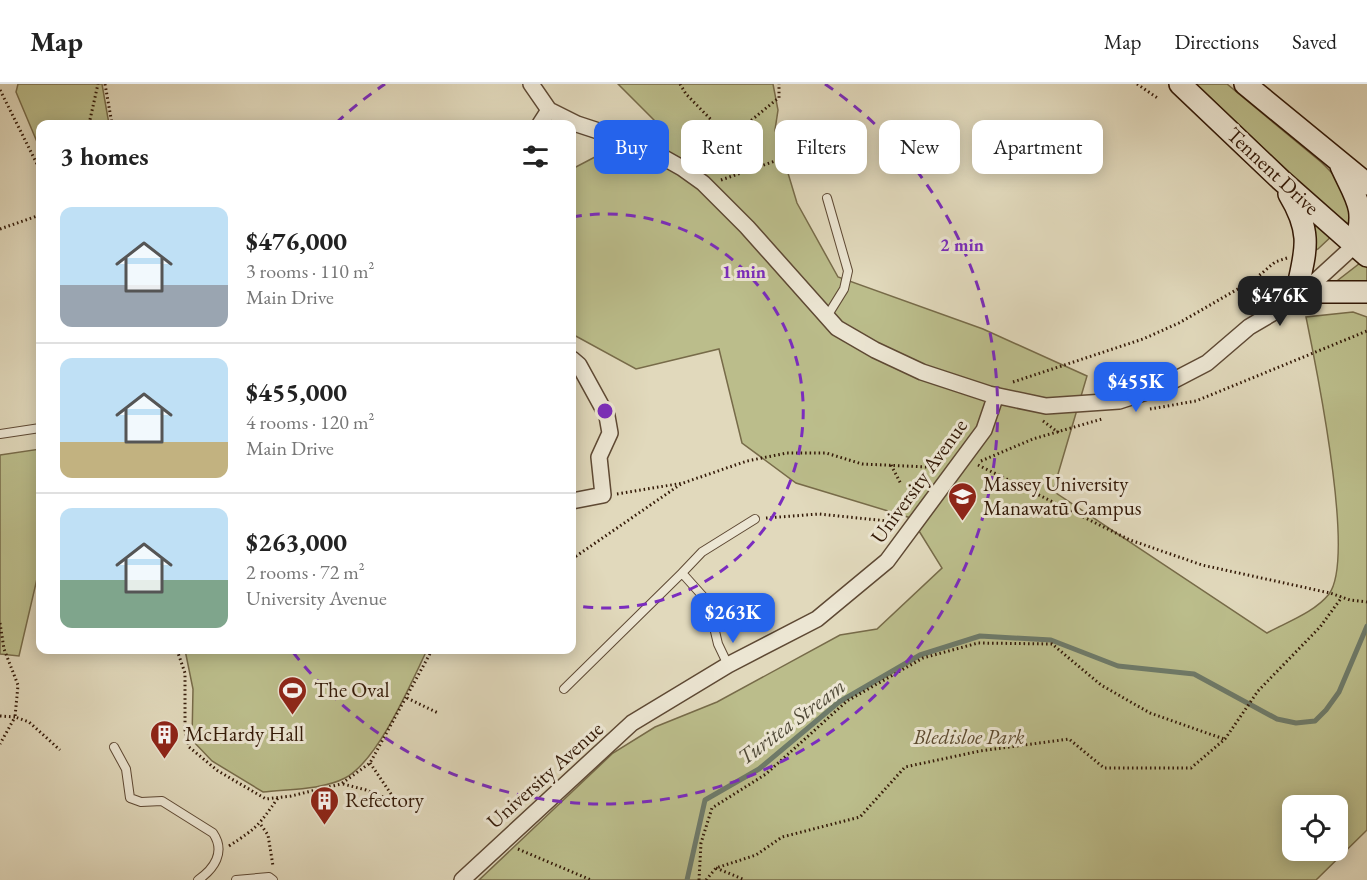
<!DOCTYPE html>
<html lang="en">
<head>
<meta charset="utf-8">
<style>
	:root { --surface:#fff; --page:#f2f2f2; --text:#222; --muted:#767676; --line:#e0e0e0; --accent:#2563eb }
	body { margin:0; font-family:"EB Garamond",serif; background:var(--page); color:var(--text); height:100vh; display:flex; flex-direction:column; font-size:22px; white-space:nowrap }
	* { box-sizing:border-box; margin:0 }
	p { font-size:20px; color:var(--muted) }
	.icon { flex:none; width:33px; height:33px; fill:none; stroke:currentColor; stroke-width:2; stroke-linecap:round; stroke-linejoin:round }
	.map { position:relative; flex:1; overflow:hidden }
	.panel { position:absolute; left:36px; top:36px; width:540px; height:534px; display:flex; flex-direction:column; background:var(--surface); border-radius:12px; box-shadow:0 3px 15px #0003 }
	.panel>* { flex:none }
	.banner { position:absolute; left:594px; top:36px; width:570px; height:54px; display:flex; gap:12px }
	.buttons { position:absolute; left:1282px; top:711px; display:grid; gap:12px }
	.buttons a { display:grid; place-items:center; width:66px; height:66px; border-radius:12px; background:var(--surface); box-shadow:0 3px 15px #0003; font-size:30px }
	.price { position:absolute; translate:-50% -51px; padding:0 14px; border-radius:12px; background:var(--accent); color:#fff; font-size:20px; line-height:39px; filter:drop-shadow(0 2px 3px #0008) }
	.price::after { content:''; position:absolute; left:50%; top:36px; width:18px; height:14px; margin-left:-9px; background:inherit; clip-path:polygon(0 0,100% 0,50% 100%) }
	.price.active { background:#222; color:#fff }
	ul { padding:0; list-style:none }
	li { display:flex; align-items:center; gap:18px; height:150px; padding:0 24px }
	li+li { border-top:2px solid var(--line) }
	li span { display:grid; place-items:center; flex:none; width:168px; height:120px; border-radius:12px; color:#555 }
	li>.icon { margin-inline-start:auto }
	span .icon { width:72px; height:72px; fill:#fffc; stroke-width:1 }
	li b { font-size:26px }
	h2 { display:flex; justify-content:space-between; align-items:center; height:72px; padding:0 24px; font-size:26px }
	.pill { padding:0 21px; border-radius:12px; background:var(--surface); box-shadow:0 3px 15px #0003; font-size:21px; line-height:54px }
	.pill.active { background:var(--accent); color:#fff }
	header { display:flex; align-items:center; gap:36px; box-sizing:border-box; height:84px; padding:0 30px; background:var(--surface); border-bottom:2px solid var(--line) }
	header strong { font-size:28px }
	nav { display:flex; gap:33px; margin-inline-start:auto; font-size:21px }
	.map>svg:first-child { display:block }
</style>
</head>
<body>
<header>
<strong>Map</strong>
<nav><a>Map</a><a>Directions</a><a>Saved</a></nav>
</header>
<div class="map">
<svg width="1367" height="796" viewBox="0 0 1367 796">
	<rect width="100%" height="100%" fill="#e1d9bc"/>
	<filter id="stains"><feTurbulence type="fractalNoise" baseFrequency=".00333" numOctaves="4"/><feColorMatrix values="0 0 0 0 .2 0 0 0 0 .09 0 0 0 0 .02 0 0 0 .5 -.17"/></filter>
	<radialGradient id="worn" r=".72"><stop offset=".6" stop-color="#630" stop-opacity="0"/><stop offset="1" stop-color="#630" stop-opacity=".3"/></radialGradient>
	<!-- green -->
	<path fill="#bbbd8b" stroke="#776b49" stroke-width="1.5" fill-rule="evenodd" d="M18 0H102L109 40H40V65L16 8Z
		M618 0H773L778 26 775 46 797 119 838 193 983 245 1087 292 1053 407 1267 549C1287 538 1315 528 1329 510 1356 474 1316 282 1306 233L1353 228 1367 233V746L1316 796H479L613 669 655 643 717 618 840 551 877 545 942 484 911 434 796 399 742 359 719 265 636 285 572 250V85L658 40ZM1293 722H1338V766H1293Z
		M1196 0H1227L1321 78C1343 99 1352 110 1350 141L1331 129Z
		M1300 118 1335 149 1318 165 1314 167Z
		M1364 176 1367 179V197L1333 200Z
		M40 365V482L19 572 0 570V371Z
		M185 566H427C411 599 378 677 345 694 322 706 288 705 263 708L212 677 192 656 193 605Z"/>
	<g fill="none" stroke-linecap="round" stroke-linejoin="round">
		<!-- stream -->
		<path stroke="#6e7a69" stroke-width="5" d="M687 796 705 716 759 685 839 618 920 571 980 552 1051 556 1118 582 1194 590 1277 635 1296 639 1315 637 1326 626 1339 608 1367 542"/>
		<defs>
			<path id="lane" d="M826 234 844 205 848 187 827 114
				M0 350 40 344
				M728 581 718 560 708 518 682 489 702 468 755 435
				M564 605 682 489
				M114 663 126 685 130 714 141 718 162 717 213 749C226 768 214 785 198 796
				M236 796 269 793 273 796"/>
			<path id="street" d="M531 0 549 26 577 40 641 61 682 84 703 99 747 143 837 244 875 266 922 288 989 310 1046 322 1119 317 1159 304 1207 279 1249 243 1295 216 1355 161
				M540 40 549 26
				M572 275 579 281 607 332 610 349 599 373 603 411 572 417
				M462 796 632 639 728 581 817 535 887 477 984 346 996 311"/>
			<path id="secondary" d="M1180 0 1281 96 1367 172
				M1245 0 1367 100
				M1341 82C1356 115 1367 124 1355 161L1367 159
				M1289 110C1315 153 1304 170 1295 216
				M1295 216 1312 208H1367"/>
		</defs>
		<!-- lane casing -->
		<use href="#lane" stroke="#5e4934" stroke-width="10"/>
		<!-- street casing -->
		<use href="#street" stroke="#5e4934" stroke-width="18"/>
		<!-- secondary casing -->
		<use href="#secondary" stroke="#331907" stroke-width="24"/>
		<!-- path -->
		<path stroke="#331907" stroke-width="3" stroke-dasharray="1.5 3" stroke-linecap="butt" d="M105 0 112 40
			M680 0 686 10 722 47
			M1137 0 1159 15
			M0 6 40 86
			M89 40 98 0
			M690 72 722 47 748 39 776 16 779 14V0
			M721 96 784 74
			M0 145 40 131
			M1013 298 1143 255 1179 239 1255 195 1275 178 1287 174
			M1150 325 1196 317 1367 247
			M1043 337 1059 349
			M981 377 1033 355 1102 335
			M891 381 901 400
			M978 381 1130 456 1202 481 1330 509 1350 516 1367 518
			M617 410 683 399 747 377 787 369H826L862 380 927 383
			M766 434 819 430 897 438
			M572 475 681 400
			M0 539 4 565 18 601 15 633 29 638 60 666
			M177 566 185 589V646L189 663 218 687 266 715 291 712 341 700 370 679 432 566
			M407 614 438 629
			M0 632 15 633 0 660
			M370 679 402 726
			M343 700 366 706 395 718
			M261 741 268 751 273 782
			M229 762C258 743 258 742 278 714
			M518 765 591 796
			M716 784 745 796
			M699 796 701 759 712 724 766 690 847 617 923 574 978 559 1052 560 1101 601 1150 629 1224 655
			M706 796 716 784 756 771 782 753 860 733 905 683 980 667 1069 655 1104 684H1191L1225 655 1258 607 1320 543 1342 513"/>
		<!-- lane -->
		<use href="#lane" stroke="#ece6d3" stroke-width="8"/>
		<!-- street -->
		<use href="#street" stroke="#ece6d3" stroke-width="15"/>
		<!-- secondary -->
		<use href="#secondary" stroke="#ece6d3" stroke-width="21"/>
	</g>
	<!-- distance rings -->
	<g fill="none" stroke="#7b2cbf" stroke-width="3" stroke-dasharray="10 8">
		<path d="M572 133A197 197 0 1 1 572 521"/>
		<path d="M336 39A394 394 0 0 1 385 0M825 0A394 394 0 1 1 292 567"/>
	</g>
	<!-- icons -->
	<defs>
		<symbol id="university-pin" viewBox="-11 -11 22 30"><path d="M0 17L-7.5 6A9.5 9.5 0 1 1 7.5 6Z" fill="#8f2418" stroke="#ece6d3"/><path d="M0-5L7-2L0 1L-7-2ZM-4 1L0 2.5L4 1V4Q0 6-4 4Z" fill="#fff"/></symbol>
		<symbol id="stadium-pin" viewBox="-11 -11 22 30"><path d="M0 17L-7.5 6A9.5 9.5 0 1 1 7.5 6Z" fill="#8f2418" stroke="#ece6d3"/><path d="M0-5a6.5 5 0 1 0 0 10a6.5 5 0 1 0 0-10ZM-3.5-1.8h7v3.6h-7Z" fill="#fff"/></symbol>
		<symbol id="building-pin" viewBox="-11 -11 22 30"><path d="M0 17L-7.5 6A9.5 9.5 0 1 1 7.5 6Z" fill="#8f2418" stroke="#ece6d3"/><path d="M-4-6H4V6H1V3H-1V6H-4ZM-2.5-4.3h1.7v1.8h-1.7ZM.8-4.3h1.7v1.8H.8ZM-2.5-1h1.7V.8h-1.7ZM.8-1h1.7V.8H.8Z" fill="#fff"/></symbol>
	</defs>
	<g fill-rule="evenodd">
		<use href="#university-pin" x="946" y="396" width="33" height="45"/>
		<use href="#stadium-pin" x="276" y="590" width="33" height="45"/>
		<use href="#building-pin" x="148" y="634" width="33" height="45"/>
		<use href="#building-pin" x="308" y="700" width="33" height="45"/>
	</g>
	<g text-anchor="middle" stroke-width="6" stroke-linejoin="round" paint-order="stroke">
		<!-- street labels -->
		<g font-size="21" fill="#331907" stroke="#ece6d3">
			<text transform="translate(1273 87) rotate(43)" y="7">Tennent Drive</text>
			<text transform="translate(919 397) rotate(-54)" y="7">University Avenue</text>
			<text transform="translate(545 691) rotate(-42)" y="7">University Avenue</text>
		</g>
		<!-- poi labels -->
		<g font-size="21" fill="#331907" stroke="#ece6d3" text-anchor="start">
			<text x="983" y="407">Massey University<tspan x="983" dy="24">Manawatū Campus</tspan></text>
			<text x="314" y="613">The Oval</text>
			<text x="185" y="657">McHardy Hall</text>
			<text x="345" y="723">Refectory</text>
		</g>
		<!-- park labels -->
		<g font-size="21" font-style="italic" fill="#5c4a2f" stroke="#ece6d3">
			<text x="969" y="660">Bledisloe Park</text>
		</g>
		<!-- water labels -->
		<g font-size="22" font-style="italic" fill="#504a38" stroke="#ece6d3">
			<text transform="translate(791 637) rotate(-37)" y="8">Turitea Stream</text>
		</g>
	</g>
	<circle cx="605" cy="327" r="9" fill="#7b2cbf" stroke="#ece6d3" stroke-width="3"/>
	<g font-size="18" text-anchor="middle" font-weight="bold" fill="#7b2cbf" stroke="#ece6d3" stroke-width="6" stroke-linejoin="round" paint-order="stroke">
		<text x="962" y="167">2 min</text>
		<text x="744" y="194">1 min</text>
	</g>
	<rect width="100%" height="100%" filter="url(#stains)"/>
	<rect width="100%" height="100%" fill="url(#worn)"/>
</svg>
<div class="buttons">
<a><svg class="icon" aria-label="locate" viewBox="0 0 24 24"><circle cx="12" cy="12" r="6"/><path d="M12 2v4M12 18v4M2 12h4M18 12h4"/></svg></a>
</div>
<b class="price active" style="left:1280px;top:243px">$476K</b>
<b class="price" style="left:1136px;top:329px">$455K</b>
<b class="price" style="left:733px;top:560px">$263K</b>
<div class="banner">
<a class="pill active">Buy</a>
<a class="pill">Rent</a>
<a class="pill">Filters</a>
<a class="pill">New</a>
<a class="pill">Apartment</a>
</div>
<section class="panel">
<h2>3 homes<svg class="icon" aria-label="filters" viewBox="0 0 24 24"><path d="M4 7h16M4 17h16"/><circle cx="9" cy="7" r="2"/><circle cx="15" cy="17" r="2"/></svg></h2>
<ul>
<li><span style="background:linear-gradient(#bfe0f5 65%,#9aa5b1 0)"><svg class="icon" aria-label="home" viewBox="0 0 24 24"><path d="M3 11l9-7 9 7M6 9v11h12V9"/></svg></span><div><b>$476,000</b><p>3 rooms · 110 m²</p><p>Main Drive</p></div></li>
<li><span style="background:linear-gradient(#bfe0f5 70%,#c2b280 0)"><svg class="icon" aria-label="home" viewBox="0 0 24 24"><path d="M3 11l9-7 9 7M6 9v11h12V9"/></svg></span><div><b>$455,000</b><p>4 rooms · 120 m²</p><p>Main Drive</p></div></li>
<li><span style="background:linear-gradient(#bfe0f5 60%,#7fa58c 0)"><svg class="icon" aria-label="home" viewBox="0 0 24 24"><path d="M3 11l9-7 9 7M6 9v11h12V9"/></svg></span><div><b>$263,000</b><p>2 rooms · 72 m²</p><p>University Avenue</p></div></li>
</ul>
</section>
</div>
</body>
</html>
